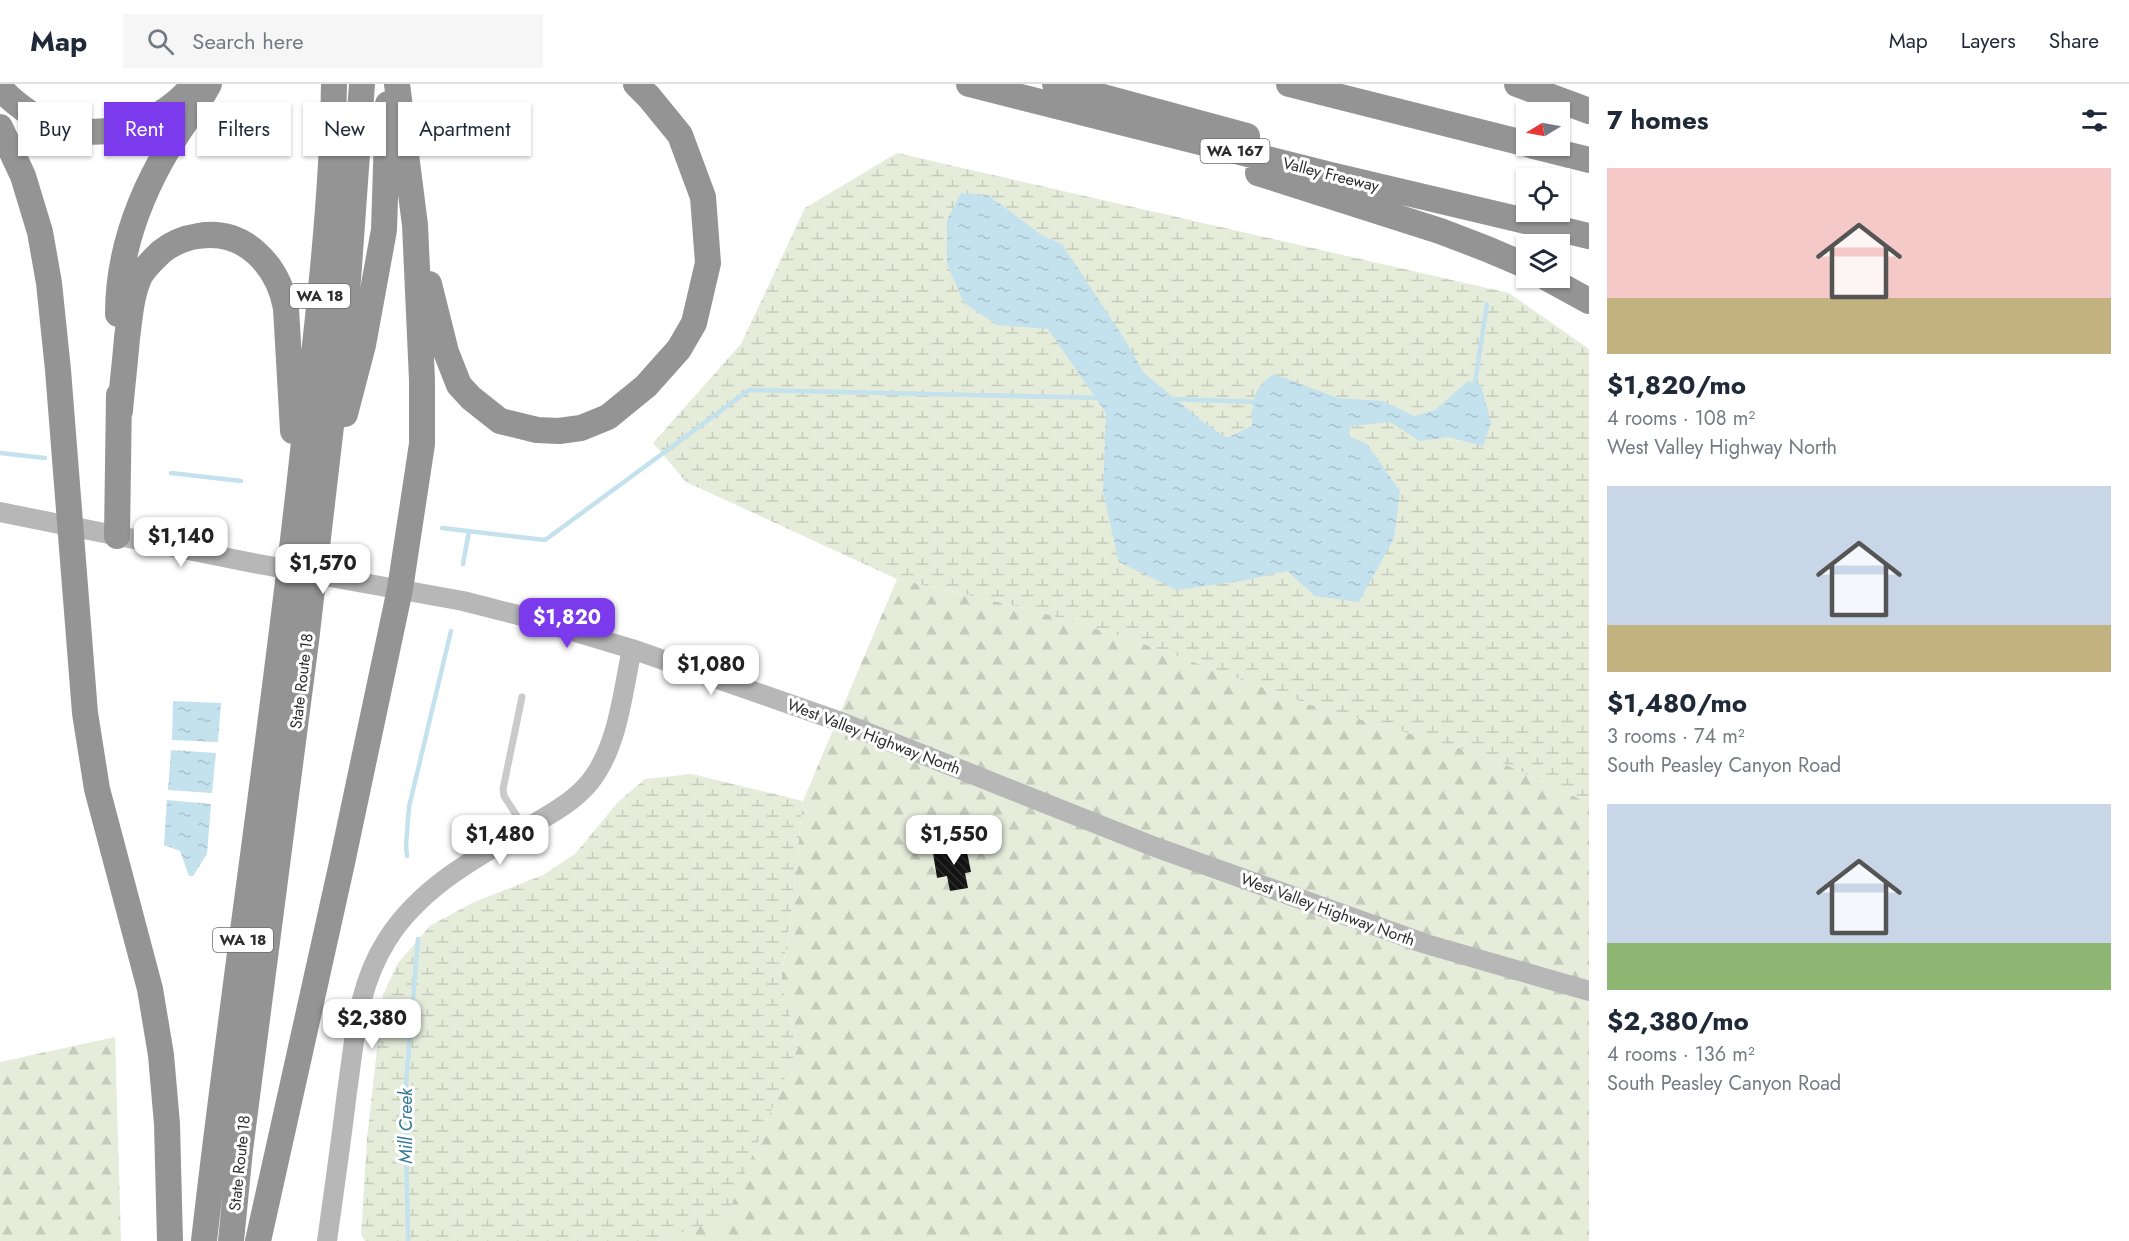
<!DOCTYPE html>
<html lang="en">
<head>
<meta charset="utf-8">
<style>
	:root { --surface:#fff; --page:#f6f6f7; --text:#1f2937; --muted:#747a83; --line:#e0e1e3; --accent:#7c3aed }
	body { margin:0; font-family:Jost,sans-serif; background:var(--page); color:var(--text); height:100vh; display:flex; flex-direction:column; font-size:22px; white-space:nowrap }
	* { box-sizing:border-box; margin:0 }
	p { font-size:20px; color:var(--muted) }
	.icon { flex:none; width:33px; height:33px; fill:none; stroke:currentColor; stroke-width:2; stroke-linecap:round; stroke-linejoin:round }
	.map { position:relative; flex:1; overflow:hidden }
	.drawer { display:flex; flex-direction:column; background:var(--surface); width:540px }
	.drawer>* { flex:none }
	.banner { position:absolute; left:18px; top:18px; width:570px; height:54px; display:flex; gap:12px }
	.needle { width:39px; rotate:260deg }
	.tools { position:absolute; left:1516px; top:18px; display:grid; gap:12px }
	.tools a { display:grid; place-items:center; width:54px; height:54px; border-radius:0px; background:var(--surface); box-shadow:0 2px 4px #0004; font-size:30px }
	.price { position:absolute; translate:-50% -51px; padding:0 14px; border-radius:12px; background:#fff; color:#222; font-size:20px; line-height:39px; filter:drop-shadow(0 2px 3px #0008) }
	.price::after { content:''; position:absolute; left:50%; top:36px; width:18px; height:14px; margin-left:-9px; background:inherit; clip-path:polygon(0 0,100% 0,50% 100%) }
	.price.on { background:var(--accent); color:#fff }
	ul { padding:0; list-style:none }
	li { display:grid; align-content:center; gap:12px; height:318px; padding:0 18px }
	li span { display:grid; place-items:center; height:186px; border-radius:0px; color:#555 }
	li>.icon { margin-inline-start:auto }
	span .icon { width:108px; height:108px; fill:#fffc; stroke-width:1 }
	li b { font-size:26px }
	h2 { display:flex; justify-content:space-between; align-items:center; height:72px; padding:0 18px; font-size:26px }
	.pill { padding:0 21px; border-radius:0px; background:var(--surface); box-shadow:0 2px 4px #0004; font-size:21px; line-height:54px }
	.pill.on { background:var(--accent); color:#fff }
	header { display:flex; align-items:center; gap:36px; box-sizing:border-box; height:84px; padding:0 30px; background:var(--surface); border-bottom:2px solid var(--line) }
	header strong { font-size:28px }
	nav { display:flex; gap:33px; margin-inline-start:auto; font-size:21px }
	.search { width:420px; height:54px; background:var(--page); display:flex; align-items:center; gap:15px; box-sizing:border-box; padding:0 21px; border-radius:0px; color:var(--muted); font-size:22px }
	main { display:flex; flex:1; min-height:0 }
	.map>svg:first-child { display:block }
</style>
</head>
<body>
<header>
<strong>Map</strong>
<div class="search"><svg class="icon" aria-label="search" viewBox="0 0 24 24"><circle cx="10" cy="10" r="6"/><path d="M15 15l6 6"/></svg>Search here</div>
<nav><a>Map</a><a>Layers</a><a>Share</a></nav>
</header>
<main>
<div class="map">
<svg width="1589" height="1157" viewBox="0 0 1589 1157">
	<defs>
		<pattern id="forest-firs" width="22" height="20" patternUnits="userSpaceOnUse" patternTransform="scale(1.5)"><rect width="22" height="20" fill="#e5ecda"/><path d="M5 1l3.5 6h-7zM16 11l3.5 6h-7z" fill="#c5cbbb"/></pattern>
		<pattern id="wetland-marsh" width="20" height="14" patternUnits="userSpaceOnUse" patternTransform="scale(1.5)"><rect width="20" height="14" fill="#e5ecda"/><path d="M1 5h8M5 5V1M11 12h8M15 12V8" fill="none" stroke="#c5cbbb"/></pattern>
		<pattern id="water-ripples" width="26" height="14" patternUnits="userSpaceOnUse" patternTransform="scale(1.5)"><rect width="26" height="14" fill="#c4e1ee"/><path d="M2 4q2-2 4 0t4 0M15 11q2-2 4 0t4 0" fill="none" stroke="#a9c1cc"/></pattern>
		<pattern id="building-back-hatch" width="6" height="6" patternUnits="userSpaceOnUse" patternTransform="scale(1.5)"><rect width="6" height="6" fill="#141414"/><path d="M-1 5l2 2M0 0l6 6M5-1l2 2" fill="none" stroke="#2e2e2e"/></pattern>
	</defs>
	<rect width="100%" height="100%" fill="#fff"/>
	<!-- forest -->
	<path fill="url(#forest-firs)" d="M897 495 1033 526 1130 555 1308 620 1487 672 1589 719V1157H657L726 1133 798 963 781 897 790 837 803 717Z
		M115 953 121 1157H0V978Z"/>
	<!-- wetland -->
	<path fill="url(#wetland-marsh)" d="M897 69 1509 209 1589 265V719L1487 672 1308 620 1130 555 1033 526 897 495 686 398 653 359 741 260 805 124Z
		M692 690 803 717 790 837 781 896 798 963 726 1134 657 1157H365L361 1151 367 1055 383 911 398 879 430 842 472 819 543 791 575 770 618 718 645 695Z"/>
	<!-- water -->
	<path fill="url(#water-ripples)" d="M961 109 988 111 1043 152 1062 160 1125 256 1144 289 1202 337 1227 354 1252 342C1252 317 1253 304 1274 290L1338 314 1383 317 1414 332 1435 326 1468 297 1481 301 1491 339 1483 362 1448 353 1420 357 1390 338 1351 342 1349 352 1367 360 1400 407 1394 454 1359 518 1315 512 1287 487 1241 497 1177 506 1119 478 1103 407 1106 329 1048 245 997 241 964 219 947 180V136Z
		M173 617 221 619 218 658 172 656Z
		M171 666 216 669 212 709 168 706Z
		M167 716 211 720 207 770 193 792H189L180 767 164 761Z"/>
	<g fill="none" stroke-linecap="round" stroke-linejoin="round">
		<!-- stream -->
		<path stroke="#c4e1ee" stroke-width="4.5" d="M1473 303 1475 299 1487 220
			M1170 315 1260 318
			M0 369 45 374
			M171 389 241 397
			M442 444 545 456 749 306 1101 314
			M463 480 469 447
			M407 772 406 761 409 723 451 547
			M408 1157 405 1012 418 855"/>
	</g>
	<!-- building -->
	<path fill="url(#building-back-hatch)" d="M965 758 971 788 965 789 968 804 950 807 947 792 937 794 933 769 951 766 950 761Z"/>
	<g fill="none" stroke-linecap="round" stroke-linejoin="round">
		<!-- service -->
		<path stroke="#cacaca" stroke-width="7" d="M522 613 503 705 504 712 524 743"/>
		<!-- secondary -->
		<path stroke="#b7b7b7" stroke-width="20" d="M0 428 253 479 463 517 522 532 632 565 841 638 1155 763 1426 860 1589 907
			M327 1157C334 1107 341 1058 347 1008 355 954 357 903 387 856 419 805 473 775 524 746 549 730 578 717 595 691 619 655 623 606 632 565"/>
		<!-- motorway -->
		<path stroke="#949494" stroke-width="26" d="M969 0 1331 91 1589 152
			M1055 0 1247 52
			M1289 0 1527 60
			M1517 0 1589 27
			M0 3C7 13 18 21 28 28 81 63 155 50 194 0
			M0 43 23 92 40 148 49 199 58 286 85 629 97 705 150 905 161 971 167 1040 170 1157
			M1533 62 1589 76
			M1258 89 1440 147 1487 165 1527 182
			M1547 194 1589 217
			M429 200 446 268 459 301 471 314 500 337 537 346 559 347 581 344 608 333 646 302 679 265 694 239 708 179 703 113 680 51 649 13 636 0
			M118 230C118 171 139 113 169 63 182 42 197 22 209 0
			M120 327C122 303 125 279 127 254 130 233 131 211 140 192 145 183 154 175 161 168 172 159 184 154 198 152 245 144 278 182 286 224L293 347
			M345 330 363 261 384 146 388 20
			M117 452 119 311
			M204 1157C234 893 275 631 303 367 317 245 332 123 334 0
			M231 1157 240 1066 306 557 348 196 362 0
			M258 1157 342 779 400 505 422 360V296L415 141 397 0"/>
	</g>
	<g text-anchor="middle" stroke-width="6" stroke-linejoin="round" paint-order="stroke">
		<!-- shield labels -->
		<g fill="#fff" stroke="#6c6c6c" stroke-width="1.5">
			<rect x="1200.5" y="55" width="69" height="24" rx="4.5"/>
			<rect x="290" y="200" width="60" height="24" rx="4.5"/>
			<rect x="213" y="844" width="60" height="24" rx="4.5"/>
		</g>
		<g font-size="15" font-weight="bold" fill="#2d2d2d">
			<text x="1235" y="72">WA 167</text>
			<text x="320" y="217">WA 18</text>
			<text x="243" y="861">WA 18</text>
		</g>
		<!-- street labels -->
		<g font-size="16" fill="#2d2d2d" stroke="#fff">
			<text transform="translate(1331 90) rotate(14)" y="6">Valley Freeway</text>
			<text transform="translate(301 597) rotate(-83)" y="6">State Route 18</text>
			<text transform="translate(874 652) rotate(21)" y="6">West Valley Highway North</text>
			<text transform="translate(1328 825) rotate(20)" y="6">West Valley Highway North</text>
			<text transform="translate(239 1079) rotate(-84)" y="6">State Route 18</text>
		</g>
		<!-- water labels -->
		<g font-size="18" font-style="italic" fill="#357896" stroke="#fff">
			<text transform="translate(406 1042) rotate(-90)" y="6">Mill Creek</text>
		</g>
	</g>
</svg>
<div class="tools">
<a><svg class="needle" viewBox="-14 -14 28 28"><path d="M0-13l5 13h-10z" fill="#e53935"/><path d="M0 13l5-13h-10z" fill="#747a83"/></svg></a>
<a><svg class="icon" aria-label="locate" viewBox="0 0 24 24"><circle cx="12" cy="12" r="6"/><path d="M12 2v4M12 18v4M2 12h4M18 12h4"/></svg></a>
<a><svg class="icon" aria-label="layers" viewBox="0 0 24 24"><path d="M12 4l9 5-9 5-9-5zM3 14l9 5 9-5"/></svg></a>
</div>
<b class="price" style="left:181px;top:484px">$1,140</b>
<b class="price" style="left:323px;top:511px">$1,570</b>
<b class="price on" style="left:567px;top:565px">$1,820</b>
<b class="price" style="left:711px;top:612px">$1,080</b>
<b class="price" style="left:500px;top:782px">$1,480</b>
<b class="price" style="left:954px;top:782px">$1,550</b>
<b class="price" style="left:372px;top:966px">$2,380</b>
<div class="banner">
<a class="pill">Buy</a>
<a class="pill on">Rent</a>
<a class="pill">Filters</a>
<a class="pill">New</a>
<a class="pill">Apartment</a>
</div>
</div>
<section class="drawer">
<h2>7 homes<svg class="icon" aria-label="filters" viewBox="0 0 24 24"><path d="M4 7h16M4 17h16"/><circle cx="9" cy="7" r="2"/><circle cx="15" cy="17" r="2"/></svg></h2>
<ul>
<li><span style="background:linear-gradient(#f6c9c9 70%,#c2b280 0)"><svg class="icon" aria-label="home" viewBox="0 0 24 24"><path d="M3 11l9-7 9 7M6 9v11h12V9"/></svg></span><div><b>$1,820/mo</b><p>4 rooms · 108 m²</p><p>West Valley Highway North</p></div></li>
<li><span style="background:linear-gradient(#c9d6e8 75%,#c2b280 0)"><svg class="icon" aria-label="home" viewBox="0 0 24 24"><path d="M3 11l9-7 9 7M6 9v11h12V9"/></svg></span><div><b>$1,480/mo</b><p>3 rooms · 74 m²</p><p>South Peasley Canyon Road</p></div></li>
<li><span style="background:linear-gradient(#c9d6e8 75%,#8fb573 0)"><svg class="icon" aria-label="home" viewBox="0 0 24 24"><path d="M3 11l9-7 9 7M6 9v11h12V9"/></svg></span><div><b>$2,380/mo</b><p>4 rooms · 136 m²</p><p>South Peasley Canyon Road</p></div></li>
</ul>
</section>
</main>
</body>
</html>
